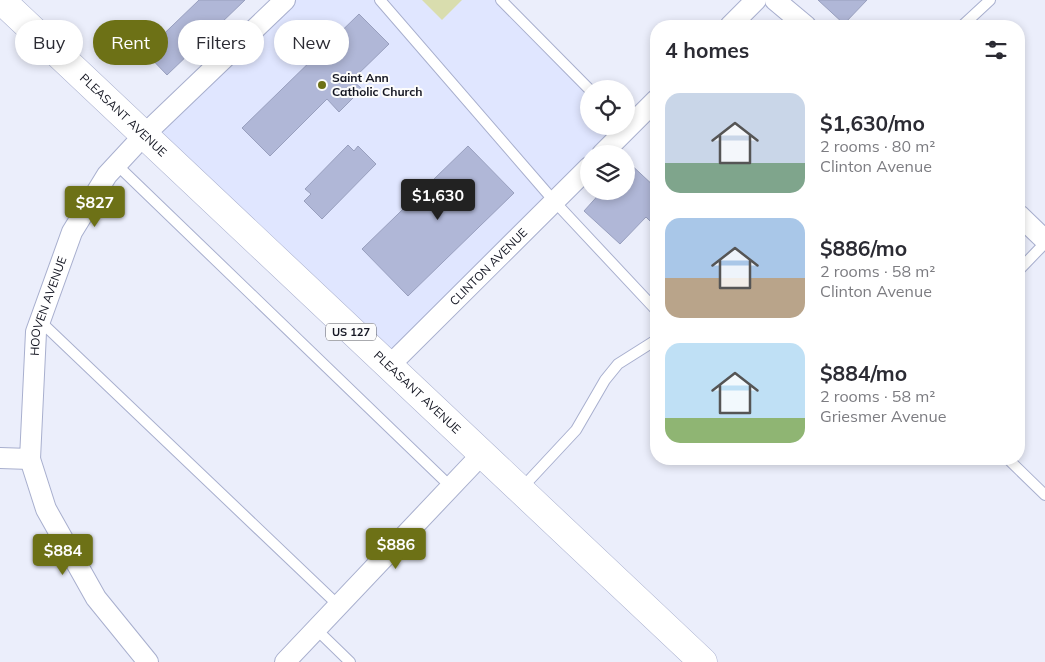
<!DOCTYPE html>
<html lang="en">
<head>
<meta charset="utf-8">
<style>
	:root { --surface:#fff; --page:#f7f7f7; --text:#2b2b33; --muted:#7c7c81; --accent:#6d7116 }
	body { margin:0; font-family:Mulish,sans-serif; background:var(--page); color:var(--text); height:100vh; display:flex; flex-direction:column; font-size:19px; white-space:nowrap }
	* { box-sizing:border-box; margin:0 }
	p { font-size:16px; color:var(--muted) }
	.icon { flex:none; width:28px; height:28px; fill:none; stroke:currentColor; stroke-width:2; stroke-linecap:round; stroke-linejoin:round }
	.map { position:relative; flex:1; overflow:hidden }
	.sheet { position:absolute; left:650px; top:20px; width:375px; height:445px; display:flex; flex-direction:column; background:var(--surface); border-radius:20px; box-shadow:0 2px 8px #0003 }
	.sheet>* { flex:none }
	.hud { position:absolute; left:15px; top:20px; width:475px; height:45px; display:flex; gap:10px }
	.fabs { position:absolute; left:580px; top:80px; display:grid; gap:10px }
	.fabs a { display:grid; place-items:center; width:55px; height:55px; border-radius:50%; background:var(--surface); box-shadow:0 2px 8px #0003; font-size:25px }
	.price { position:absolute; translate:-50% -42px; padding:0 11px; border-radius:5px; background:var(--accent); color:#fff; font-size:16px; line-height:32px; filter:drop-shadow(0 1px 2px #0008) }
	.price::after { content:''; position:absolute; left:50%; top:30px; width:15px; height:11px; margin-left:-8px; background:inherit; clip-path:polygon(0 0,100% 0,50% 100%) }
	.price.current { background:#222; color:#fff }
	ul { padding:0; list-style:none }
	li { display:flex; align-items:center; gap:15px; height:125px; padding:0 15px }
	li span { display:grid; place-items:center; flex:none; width:140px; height:100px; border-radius:15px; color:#555 }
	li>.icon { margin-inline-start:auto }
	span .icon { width:60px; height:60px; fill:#fffc; stroke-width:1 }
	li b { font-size:21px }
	h2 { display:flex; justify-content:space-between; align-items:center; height:60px; padding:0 15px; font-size:21px }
	.tag { padding:0 18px; border-radius:22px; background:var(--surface); box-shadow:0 2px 8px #0003; font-size:18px; line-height:45px }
	.tag.current { background:var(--accent); color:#fff }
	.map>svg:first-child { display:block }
</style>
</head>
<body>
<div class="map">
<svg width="1045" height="662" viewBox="0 0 1045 662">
	<rect width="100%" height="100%" fill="#ebeefb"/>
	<!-- built -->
	<path fill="#e0e6ff" d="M285 0H501L589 89V126H626L602 154H589V167L388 367 145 134Z"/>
	<!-- green -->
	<path fill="#d9ddae" d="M422 0H462L442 20Z"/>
	<!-- building -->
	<path fill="#b0b7d7" stroke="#989fbe" d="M199 0H245L167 75 145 52Z
		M818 0H867L844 24Z
		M359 14 389 44 352 80 362 89 339 112 327 99 270 156 242 128Z
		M348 145 354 151 358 146 376 164 322 219 304 201 311 194 305 189Z
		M468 146 514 193 408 296 362 249Z
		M626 160 656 188V227L646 217 620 244 584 211 602 191H626Z"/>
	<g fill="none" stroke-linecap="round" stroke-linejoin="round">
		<defs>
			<path id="service" d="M380 0 554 201 656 310
				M501 0 589 89
				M962 26 990 0
				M116 164 451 487
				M1019 270 1045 243
				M40 321 338 605
				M1008 459 1045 495
				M521 489 576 430 605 380 618 364 656 340
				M316 629 350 662"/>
			<g id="minor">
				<path d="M775 0 806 26"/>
				<path d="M730 26 756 0"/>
				<path d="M602 154 656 100"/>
				<path d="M1019 215 1045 240"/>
				<path id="s1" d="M388 367 589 167"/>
				<path id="s2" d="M0 458 30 459 36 332 72 232 107 175 145 134 285 0"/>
				<path d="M30 459 46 509 96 598 148 662"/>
				<path d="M285 662 482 454"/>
			</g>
			<g id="primary">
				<path id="s3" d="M1 0 703 662"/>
			</g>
		</defs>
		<!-- service casing -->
		<use href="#service" stroke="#a8afce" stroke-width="12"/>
		<!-- minor casing -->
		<use href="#minor" stroke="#a8afce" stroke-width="22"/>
		<!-- primary casing -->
		<use href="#primary" stroke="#a8afce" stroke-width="29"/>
		<!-- service -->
		<use href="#service" stroke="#fff" stroke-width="10"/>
		<!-- minor -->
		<use href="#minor" stroke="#fff" stroke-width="20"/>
		<!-- primary -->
		<use href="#primary" stroke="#fff" stroke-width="28"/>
	</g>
	<!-- markers -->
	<circle fill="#6d7116" stroke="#fcfcfc" stroke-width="2" cx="322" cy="85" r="5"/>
	<g text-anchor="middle" stroke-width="4" stroke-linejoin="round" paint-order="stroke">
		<!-- shield labels -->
		<rect fill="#fcfcfc" stroke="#595a63" stroke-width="1" x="326" y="323.5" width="50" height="17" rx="4"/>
		<g font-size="11" font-weight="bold" fill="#131521">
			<text x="351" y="336">US 127</text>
		</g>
		<!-- poi labels -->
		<g font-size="12" font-weight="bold" fill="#131521" stroke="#fcfcfc" text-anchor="start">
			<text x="332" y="82">Saint Ann<tspan x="332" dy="14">Catholic Church</tspan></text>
		</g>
		<!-- street labels -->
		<g font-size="12" fill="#131521" stroke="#fcfcfc">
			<text dy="4" stroke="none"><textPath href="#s3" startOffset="168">PLEASANT AVENUE</textPath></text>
			<text dy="4" stroke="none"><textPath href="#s1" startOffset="142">CLINTON AVENUE</textPath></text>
			<text dy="4" stroke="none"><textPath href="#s2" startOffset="185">HOOVEN AVENUE</textPath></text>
			<text dy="4" stroke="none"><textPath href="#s3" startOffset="572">PLEASANT AVENUE</textPath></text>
		</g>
	</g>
</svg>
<div class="fabs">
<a><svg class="icon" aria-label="locate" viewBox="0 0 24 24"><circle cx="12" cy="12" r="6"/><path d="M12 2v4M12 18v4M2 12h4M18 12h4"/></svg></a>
<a><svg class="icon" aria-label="layers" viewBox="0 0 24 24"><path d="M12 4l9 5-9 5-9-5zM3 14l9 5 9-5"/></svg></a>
</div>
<b class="price current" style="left:438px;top:221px">$1,630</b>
<b class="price" style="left:95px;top:228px">$827</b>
<b class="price" style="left:396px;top:570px">$886</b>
<b class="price" style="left:63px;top:576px">$884</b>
<div class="hud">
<a class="tag">Buy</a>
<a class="tag current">Rent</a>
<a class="tag">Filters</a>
<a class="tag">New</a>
</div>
<section class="sheet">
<h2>4 homes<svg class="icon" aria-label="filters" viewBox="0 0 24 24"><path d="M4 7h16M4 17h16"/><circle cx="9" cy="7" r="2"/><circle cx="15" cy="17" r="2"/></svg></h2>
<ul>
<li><span style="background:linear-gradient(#c9d6e8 70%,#7fa58c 0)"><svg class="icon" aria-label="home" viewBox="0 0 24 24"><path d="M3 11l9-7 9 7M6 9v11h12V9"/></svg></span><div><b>$1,630/mo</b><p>2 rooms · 80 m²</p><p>Clinton Avenue</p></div></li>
<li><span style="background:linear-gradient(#a9c7e8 60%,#b9a48a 0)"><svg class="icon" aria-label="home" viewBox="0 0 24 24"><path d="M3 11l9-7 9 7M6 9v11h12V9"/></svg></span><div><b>$886/mo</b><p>2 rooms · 58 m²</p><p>Clinton Avenue</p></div></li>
<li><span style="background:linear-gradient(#bfe0f5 75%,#8fb573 0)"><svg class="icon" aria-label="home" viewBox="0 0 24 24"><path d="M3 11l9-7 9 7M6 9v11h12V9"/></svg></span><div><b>$884/mo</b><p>2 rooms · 58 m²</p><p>Griesmer Avenue</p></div></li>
</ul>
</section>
</div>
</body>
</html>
